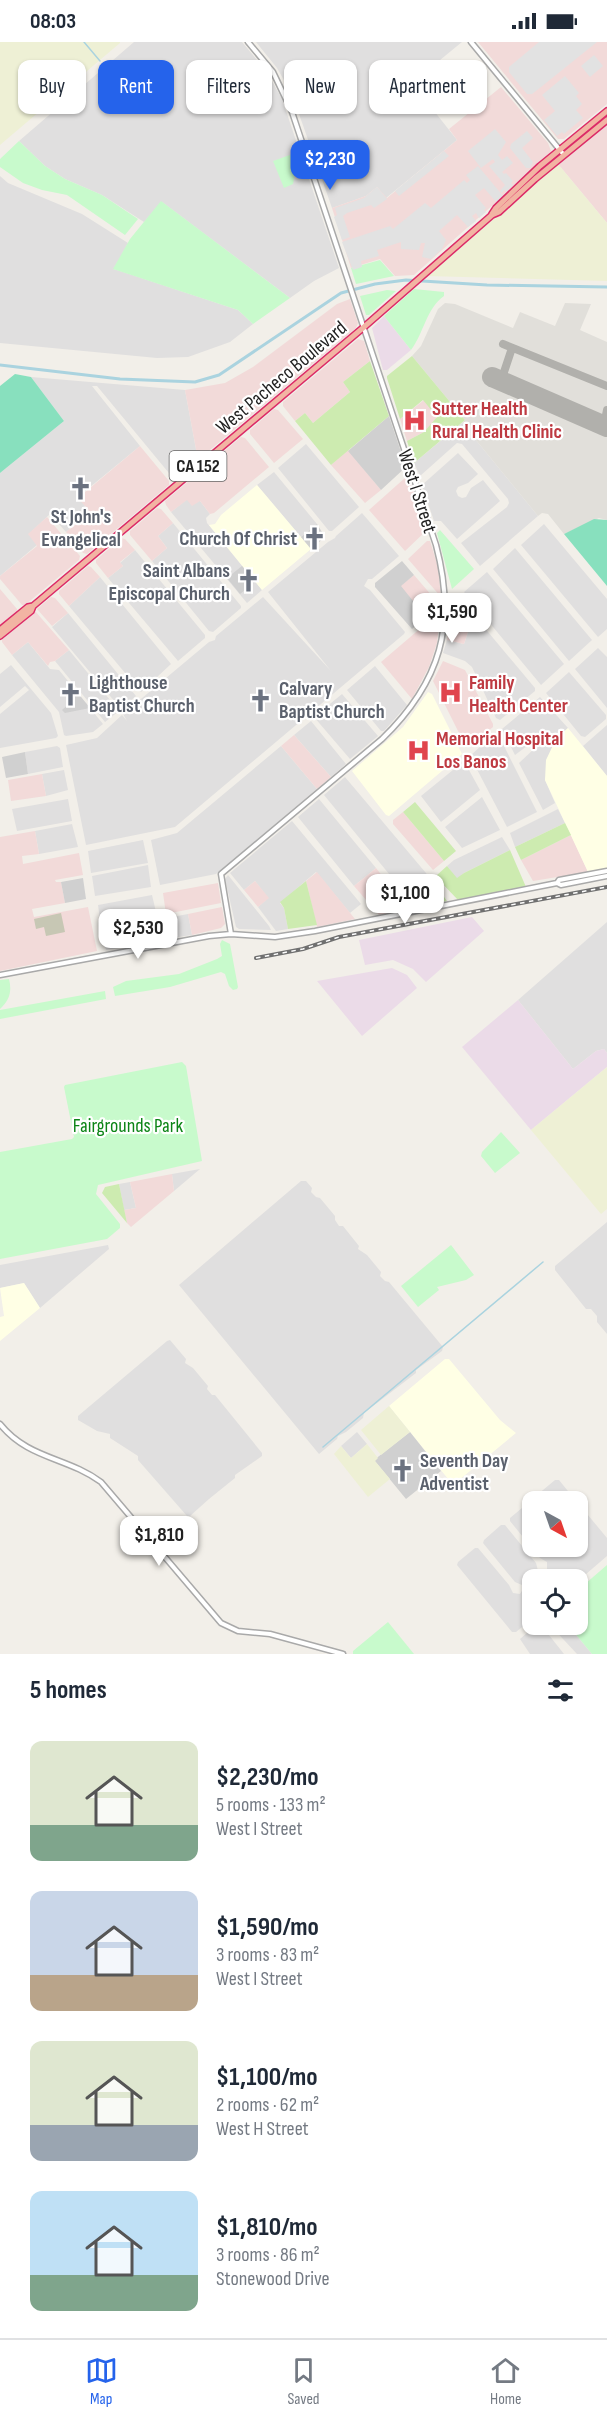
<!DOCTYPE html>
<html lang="en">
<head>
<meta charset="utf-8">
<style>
	:root { --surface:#fff; --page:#f6f6f7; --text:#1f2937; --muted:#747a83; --line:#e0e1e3; --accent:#2563eb }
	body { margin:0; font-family:"Sofia Sans Condensed",sans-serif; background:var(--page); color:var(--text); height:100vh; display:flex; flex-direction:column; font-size:22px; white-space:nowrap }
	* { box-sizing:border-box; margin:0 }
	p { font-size:20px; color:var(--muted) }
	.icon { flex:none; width:33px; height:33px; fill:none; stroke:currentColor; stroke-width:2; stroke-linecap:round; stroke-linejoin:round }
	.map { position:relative; height:1612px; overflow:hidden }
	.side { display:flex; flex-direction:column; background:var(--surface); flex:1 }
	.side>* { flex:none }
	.hud { position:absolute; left:18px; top:18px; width:572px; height:54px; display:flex; gap:12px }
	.needle { width:39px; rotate:140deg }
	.buttons { position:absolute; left:522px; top:1449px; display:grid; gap:12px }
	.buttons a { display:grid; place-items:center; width:66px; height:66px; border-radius:12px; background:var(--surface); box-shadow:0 2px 4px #0004; font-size:30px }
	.price { position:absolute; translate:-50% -51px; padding:0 14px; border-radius:12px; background:#fff; color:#222; font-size:20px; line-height:39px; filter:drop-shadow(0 2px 3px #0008) }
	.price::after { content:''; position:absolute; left:50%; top:36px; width:18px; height:14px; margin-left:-9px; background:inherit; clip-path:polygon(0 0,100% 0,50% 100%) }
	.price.selected { background:var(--accent); color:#fff }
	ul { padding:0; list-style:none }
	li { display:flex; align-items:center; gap:18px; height:150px; padding:0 30px }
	li span { display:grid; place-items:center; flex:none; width:168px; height:120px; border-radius:12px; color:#555 }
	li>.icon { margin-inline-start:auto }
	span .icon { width:72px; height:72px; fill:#fffc; stroke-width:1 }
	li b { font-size:26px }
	h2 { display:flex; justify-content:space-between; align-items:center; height:72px; padding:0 30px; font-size:26px }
	.chip { padding:0 21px; border-radius:12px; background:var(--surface); box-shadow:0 2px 4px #0004; font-size:21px; line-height:54px }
	.chip.selected { background:var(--accent); color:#fff }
	.status { display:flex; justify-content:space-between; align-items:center; height:42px; padding:0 30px; background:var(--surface); direction:ltr }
	.status svg { height:16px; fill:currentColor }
	.tabs { display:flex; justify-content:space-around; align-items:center; height:84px; border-top:2px solid var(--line); background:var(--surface); font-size:16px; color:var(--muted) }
	.tabs a { display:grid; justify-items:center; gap:3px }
	.tabs .selected { color:var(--accent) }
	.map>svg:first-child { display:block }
</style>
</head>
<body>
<div class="status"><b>08:03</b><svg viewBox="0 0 49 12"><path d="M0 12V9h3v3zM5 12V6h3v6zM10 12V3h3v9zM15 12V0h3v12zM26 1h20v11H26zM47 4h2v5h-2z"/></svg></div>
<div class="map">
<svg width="607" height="1612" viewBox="0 0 607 1612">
	<rect width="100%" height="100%" fill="#f2efe9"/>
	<!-- residential -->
	<path fill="#e0dfdf" d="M134 0H242L267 30 282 57 339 226 314 239 290 256 162 160 144 180 102 153 65 137 45 124 19 99Z
		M256 0H462L412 41 457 98 386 156 377 145 366 154 332 166 292 52 277 26Z
		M0 134 8 141 82 172 128 201 114 227 238 268 253 282 230 300 188 315 157 316 0 301Z
		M31 335 185 348 198 418 176 436H173L97 344H92L140 404 78 455 90 470 66 490 50 472 29 492 37 503 0 534V431L64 379Z
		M462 381 538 474 480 524 461 501 507 465 509 461 508 457 462 402 457 401 420 434 414 421Z
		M306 402 359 465 332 489H329L278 426Z
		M458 411 478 432 468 441 458 445 456 449 458 454 462 456 466 455 471 446 483 438 500 459 457 497 441 479H434L422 443Z
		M274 430 317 482 301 495 257 443Z
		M187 457 200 459 210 472 206 476 207 481 262 548 247 561 171 470Z
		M362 471 399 514 372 537H368L364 544 370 548 405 590 404 592 175 785 86 803 66 703 97 696 122 673 127 679 123 672 209 600 215 598 216 594 263 555 331 629 268 550 328 500 335 496 336 494Z
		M173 481 241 564V566L213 590 209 589 152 519 167 506 158 494Z
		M544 482 607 557V587L598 595 521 503Z
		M515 506 592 598 569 619 493 527Z
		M135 508 205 593V596L178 619 108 536 123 524 120 521Z
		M487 530 564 622 541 643 464 550Z
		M100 535 171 622 141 650 69 564Z
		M458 554 535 646V649L500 678 496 676 472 625 465 619 443 611 447 598 464 602 468 590 451 569V559Z
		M68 571 136 654 121 667 52 585Z
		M28 600 50 627 59 628 103 682 93 690 66 694 64 693 59 670 12 613Z
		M598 606 607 615V666L575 627Z
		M69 608 119 669 105 680 55 619Z
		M11 623 51 671 58 694 56 696 0 706V672L29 648 25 644 0 665V632Z
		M375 624 407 663 384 689H381L347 648Z
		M569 630 606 673V677L585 695 581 694 546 651Z
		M342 652 378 694 350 717 314 675Z
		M540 655 568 686 556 697 545 738 555 761 543 768 519 721 535 706 542 703 541 698 538 695H534L531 701 515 713 502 687Z
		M311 679 346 722 331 735 294 693Z
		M607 683V734L583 704Z
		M495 691 498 692 537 770 507 785 470 714Z
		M57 704 60 706 63 725 28 732 25 710Z
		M281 704 317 747 216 832 160 843 151 798 177 791Z
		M464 719 480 748 441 780 421 754Z
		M64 728 68 748 46 754 42 732Z
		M345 735 431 837 408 855 324 753Z
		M482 755 500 788 462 806 445 785Z
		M68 757 72 779 17 789 12 767Z
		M319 757 376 826 354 844 298 775Z
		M558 767 565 781 515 805 510 791Z
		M292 779 361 862 350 871 316 830 280 861 284 866 288 887 276 889 258 865 268 856 255 839 244 848 230 831Z
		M72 782 78 805 39 812 35 789Z
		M502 795 510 808 464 831 457 837 447 824 454 818Z
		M143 798 148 821 91 831 88 809Z
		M148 823 151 845 95 854 92 834Z
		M228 833 269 884 271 888 239 887 236 885 225 837Z
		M152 853 157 874 101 885 98 863Z
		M188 872 192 893 172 896 167 876Z
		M158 877 161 899 106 908 101 888Z
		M607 880V1011L604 1007 596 1009 573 1027 518 958Z
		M200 1127 174 1149 172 1132Z
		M301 1139H306L312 1146 311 1150 316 1155 320 1156 335 1174V1178L339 1184H343L359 1204 358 1207 367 1213 381 1230 380 1234 385 1239 389 1240 443 1305 442 1309 416 1328V1331L364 1371 363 1376 346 1390 338 1394 337 1397 319 1412 179 1243Z
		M130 1140 136 1166 124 1168 119 1142Z
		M607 1180V1292L597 1280V1274L591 1267H586L555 1228V1224Z
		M108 1203 109 1207 40 1266 24 1241 0 1246V1223Z
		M170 1298 186 1317 185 1321 193 1326 208 1344 207 1347 212 1353H215L262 1411V1414L235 1433V1436L209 1457 190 1474H187L138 1418V1414L110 1396V1392L97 1389 78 1378V1374L167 1299Z
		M357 1390 367 1402 351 1416 341 1404Z
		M555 1438H559L576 1459H539L537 1453Z
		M528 1461 532 1462V1504L564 1505 570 1508 578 1504V1461L607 1496V1514L578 1539 532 1538V1577L516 1590H512L457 1523 458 1520 475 1506H478L509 1543 513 1551 520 1552 523 1547 522 1543 515 1540 483 1501 484 1498 501 1483H505L536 1521 538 1529H547V1520L540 1516 510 1479V1476Z
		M537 1582 541 1583 564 1612H530L520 1597Z
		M550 1583H568L592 1612H577Z"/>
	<!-- commercial -->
	<path fill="#f2dad9" d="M478 0H607V62L564 97H558Z
		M501 45 548 101 551 109 548 114 414 233 395 234 380 217 351 226 332 166 366 154 377 145 387 156 457 98 449 87Z
		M607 80V181L558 122Z
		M350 257 358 281 356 286 198 418 185 348 225 341 253 325 337 262Z
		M358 297 364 299 370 319 343 340 350 350 313 381 305 371 295 379 283 364V360Z
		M424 358 438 375 424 390 407 399 400 377Z
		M274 367 278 368 303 397 274 421 250 392V388Z
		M241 395 245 396 269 425 214 471 210 472 200 459 192 464 187 458 171 470 166 463 165 459Z
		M140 404 169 439V443L87 512 83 511 66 490 90 470 78 456Z
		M348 408 381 448 365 461 331 423Z
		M406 435 409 436 427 488 405 509 369 468Z
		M157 466 161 467 173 481 158 494 167 506 152 519 130 493V489Z
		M47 475 80 514 79 518 25 563H22L0 537V534L37 504 28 492Z
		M121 496 125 497 135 508 120 520 123 524 108 536 96 521V518Z
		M427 499H430L438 525 441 555 408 517Z
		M88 524 91 525 100 535 69 564 59 552V549Z
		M414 533 439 562 426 575 400 544Z
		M0 547 17 567V571L0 585Z
		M51 555 55 556 68 571 52 584 37 567Z
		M35 569 69 608 55 619 50 620 48 624 28 600 12 613 2 600V597Z
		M451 569 468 590 464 602 447 598Z
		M429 579H436L439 583 437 601 429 625 412 657 381 620Z
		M443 619 465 628 493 682V685L469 705H466L433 639Z
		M294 693 331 735 317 747 281 704Z
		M42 732 46 754 11 759 8 738Z
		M403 770 444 819 433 828 393 782V778Z
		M35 789 39 812 22 814 23 822 79 811 83 833 55 838 56 840H61L65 861 32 867 34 875 88 865 97 909 0 929V795Z
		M571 793 588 830 533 839 521 818Z
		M376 826 407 865 406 868 379 873 354 844Z
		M317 830 355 877 317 885 306 839Z
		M255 839 269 856 258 865 244 848Z
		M218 841 221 861 166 872 163 851Z
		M222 865 225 882 221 886 192 893 188 872Z
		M172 1132 174 1149 131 1185 127 1181 124 1168 136 1166 130 1140Z"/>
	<!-- industrial -->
	<path fill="#ebdbe8" d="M384 274 411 308 387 328H383L372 286Z
		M472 875 484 889 426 940 413 927 393 918 365 923 359 898Z
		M392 926 407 933 417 946 362 994 317 939Z
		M518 958 573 1027 596 1009 604 1007 607 1011V1025L531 1088 462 1005Z"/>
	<!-- education -->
	<path fill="#ffffe5" d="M257 443 311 507 262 548 209 483 215 482 221 473Z
		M428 650 432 652 462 712 389 774 386 773 352 729 403 685Z
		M568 686 607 734V826L588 830 545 738 546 718 556 697Z
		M24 1241 40 1266 0 1299V1275L4 1274 0 1246Z
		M445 1317H449L500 1378 516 1391 453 1443 389 1364Z"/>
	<!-- religious -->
	<path fill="#d0d0d0" d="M389 374 406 425 381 448 348 409Z
		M317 482 325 495 311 507 301 495Z
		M402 519 414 533 401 544 426 575 412 587 375 545V541Z
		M242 524 255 540 240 552 227 536Z
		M72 644 90 666 65 671 62 668 71 660 63 650Z
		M25 710 28 732 6 736 2 715Z
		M83 836 86 857 65 861 61 840Z
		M410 1390 441 1429 406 1457 374 1418Z"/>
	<!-- airport -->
	<path fill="#e1dfda" d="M445 261 455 262 513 286 520 270 555 284 565 261 591 262 580 288 607 300V478L599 476 564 492 548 472 542 471 538 474 462 381 465 378 412 314 421 304 438 267Z"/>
	<!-- construction -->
	<path fill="#c7c7b4" d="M61 871 65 890 46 894 44 885 36 887 34 877Z"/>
	<!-- farmland -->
	<path fill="#eef0d5" d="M0 0H120V1L0 103Z
		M558 122 607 181V239L426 234Z
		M607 1025V1167L601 1172 531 1088Z
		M389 1364 410 1390 381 1413 361 1388Z
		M367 1402 378 1416 375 1419 390 1437 368 1455 334 1412 341 1404 351 1416Z"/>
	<!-- grass -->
	<path fill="#cdebb0" d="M412 314 465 378 414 421 407 399 424 390 437 375 423 358 400 377 387 336V334Z
		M370 319 389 374 331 423 295 379 305 371 313 381 350 350 343 340Z
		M415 760 456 809 444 819 403 770Z
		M565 781 571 793 521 818 515 805Z
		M510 808 526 845 458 858 437 836V833L447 824 457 836 464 831Z
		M431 837 447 859 417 866 408 855Z
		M306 839 317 883 288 887 284 866 280 860Z
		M119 1142 127 1181 102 1151 105 1145Z"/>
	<!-- park -->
	<path fill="#c8facc" d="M19 99 45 124 65 137 102 153 138 177 125 193 67 153 42 148 23 141 0 125V117Z
		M301 109 307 128 295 132 293 142 284 146 273 119Z
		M161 159 290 256 253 282 238 268 113 227 130 197Z
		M380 218 394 234 356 242 351 226Z
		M414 247 444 250V254C426 267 424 291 411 308L384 274Z
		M387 248 396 249 369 273H366L360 254Z
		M440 488 474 527 452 547 437 491Z
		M222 898 230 902 238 945 237 947 233 948 229 944 225 932 221 930 170 945 115 954 113 945 126 939 179 932 217 917 222 914 220 902Z
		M9 937C12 949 10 958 0 967V938Z
		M105 949 106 957 0 977V968Z
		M182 1020 186 1024 202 1119 98 1143 96 1152 120 1182V1186L107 1197 0 1217V1110L72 1097 74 1095 64 1045 65 1043Z
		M501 1090 520 1111 495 1131 481 1114 482 1110Z
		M451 1203 474 1233 466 1238 437 1245 439 1248 418 1265 401 1244Z
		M607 1523V1612H592L568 1583 578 1582V1548Z
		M388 1580 414 1612H353V1609Z"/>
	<!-- pitch -->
	<path fill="#88e0be" d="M15 332 31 335 64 379 0 431V344Z
		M594 477 607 478V544L564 492Z"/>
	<!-- parking -->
	<path fill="#e2e2e2" d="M539 0H597L541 45 532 52H527L509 30V25Z
		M594 13 603 24 590 35 581 24Z
		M565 34 579 51 576 54 582 62 576 68 583 76 564 92 562 90 557 94 544 78 555 69 542 53Z
		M495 87 506 100 498 113 502 118 507 114 513 121 502 130 504 132 506 131 513 139 511 141 513 143 506 150 504 148 502 151 500 149 505 143 489 124 495 120 493 117 481 126 468 109Z
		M527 89 533 96 522 106 533 120 530 126H526L510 106 511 102Z
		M444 109 449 114 399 154 395 149Z
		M478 124 504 155 497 161 484 146 475 153 486 166 484 168 486 170 479 176 476 171 472 174 476 179 468 185 457 173 439 189 446 198 442 207 431 217 422 215 425 201H421L419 208 401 207V200L377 208 379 214 361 219 362 225 353 228 342 200 390 184 393 187 425 161 431 166 464 138 467 141 470 138 466 133Z
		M377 145 387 157 374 166 371 163 347 171 343 174 350 195 342 198 334 175 337 173 335 166 364 156Z"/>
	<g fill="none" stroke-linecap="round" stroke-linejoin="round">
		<!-- stream -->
		<path stroke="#aad3df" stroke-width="1.5" d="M84 0 100 19
			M323 1405 543 1220"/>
		<!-- canal -->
		<path stroke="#aad3df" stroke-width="3" d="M0 323 120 337 195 340 219 333 341 251 375 242 406 238 487 243 607 245"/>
		<!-- taxiway -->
		<path stroke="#b1b0ac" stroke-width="8" d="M503 302 607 344
			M501 339 512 306
			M604 383 607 368"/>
		<!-- runway -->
		<path stroke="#b1b0ac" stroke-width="20" d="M492 335 607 385"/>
		<defs>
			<path id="tertiary" d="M471 0 564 113
				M427 576 436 577 444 585
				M557 841 559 838 607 829
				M231 892 221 832 382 697C441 640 457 582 436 503L292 70 273 30 248 0
				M0 933 209 894 231 892 275 895 315 889 557 841 561 843 607 834
				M0 1382C28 1417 67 1415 101 1440L221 1581 238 1589 270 1592 343 1612"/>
			<path id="trunk" d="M492 172 496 166 540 124 607 69
				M0 588 28 565 33 564 364 285 492 173 499 170 535 137 607 78
				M0 594 31 569 33 564"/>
		</defs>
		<!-- tertiary casing -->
		<use href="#tertiary" stroke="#a9a9a9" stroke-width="7"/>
		<!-- trunk casing -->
		<use href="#trunk" stroke="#dc2a67" stroke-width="8"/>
		<!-- tertiary -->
		<use href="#tertiary" stroke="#fff" stroke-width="4"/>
		<!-- trunk -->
		<use href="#trunk" stroke="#f2b4a3" stroke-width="5"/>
		<defs>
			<path id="rail" d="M256 916 303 907 339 895 607 845"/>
		</defs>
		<!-- rail casing -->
		<use href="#rail" stroke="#707070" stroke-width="4"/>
		<!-- rail -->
		<use href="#rail" stroke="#fff" stroke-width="1.5" stroke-dasharray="4.5" stroke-linecap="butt"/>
	</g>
	<!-- icons -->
	<defs>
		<symbol id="hospital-bare" viewBox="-9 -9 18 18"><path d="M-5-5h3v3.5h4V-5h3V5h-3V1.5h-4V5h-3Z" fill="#e0444e" stroke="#fff" stroke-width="2.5" paint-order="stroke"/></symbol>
		<symbol id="church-bare" viewBox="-9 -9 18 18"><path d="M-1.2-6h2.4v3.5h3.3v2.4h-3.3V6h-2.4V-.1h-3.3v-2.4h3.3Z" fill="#6b7280" stroke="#fff" stroke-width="2.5" paint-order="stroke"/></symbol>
	</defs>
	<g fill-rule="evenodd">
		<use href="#hospital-bare" x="398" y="362" width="33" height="33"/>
		<use href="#church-bare" x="64" y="430" width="33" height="33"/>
		<use href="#church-bare" x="298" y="480" width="33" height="33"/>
		<use href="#church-bare" x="232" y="522" width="33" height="33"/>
		<use href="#hospital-bare" x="434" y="634" width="33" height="33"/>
		<use href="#church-bare" x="54" y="636" width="33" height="33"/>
		<use href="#church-bare" x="244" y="642" width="33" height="33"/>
		<use href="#hospital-bare" x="402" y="692" width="33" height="33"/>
		<use href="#church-bare" x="386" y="1412" width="33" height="33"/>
	</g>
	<g text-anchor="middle" stroke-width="4.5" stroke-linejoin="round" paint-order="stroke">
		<!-- shield labels -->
		<rect fill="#fff" stroke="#646464" stroke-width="1.5" x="169.5" y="409" width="57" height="30" rx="4.5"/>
		<g font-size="18" font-weight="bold" fill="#222">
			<text x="198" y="430">CA 152</text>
		</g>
		<!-- street labels -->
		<g font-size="20" fill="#222" stroke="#fff">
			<text transform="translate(281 335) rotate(-40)" y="7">West Pacheco Boulevard</text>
			<text transform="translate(418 449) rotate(72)" y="7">West I Street</text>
		</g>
		<!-- health labels -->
		<g font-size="20" font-weight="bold" fill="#be3a42" stroke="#fff" text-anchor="start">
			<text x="432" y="373">Sutter Health<tspan x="432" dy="23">Rural Health Clinic</tspan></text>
			<text x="469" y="647">Family<tspan x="469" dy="23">Health Center</tspan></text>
			<text x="436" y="703">Memorial Hospital<tspan x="436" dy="23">Los Banos</tspan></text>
		</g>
		<!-- worship labels -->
		<g font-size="20" font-weight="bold" fill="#5b616d" stroke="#fff" text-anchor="start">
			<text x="81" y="481" text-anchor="middle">St John's<tspan x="81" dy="23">Evangelical</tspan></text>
			<text x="297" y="503" text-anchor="end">Church Of Christ</text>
			<text x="230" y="535" text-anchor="end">Saint Albans<tspan x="230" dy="23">Episcopal Church</tspan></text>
			<text x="89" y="647">Lighthouse<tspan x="89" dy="23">Baptist Church</tspan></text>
			<text x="279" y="653">Calvary<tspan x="279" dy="23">Baptist Church</tspan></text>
			<text x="420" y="1425">Seventh Day<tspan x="420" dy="23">Adventist</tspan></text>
		</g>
		<!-- park labels -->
		<g font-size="20" fill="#0c8416" stroke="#fff">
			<text x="128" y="1090">Fairgrounds Park</text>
		</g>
	</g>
</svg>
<div class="buttons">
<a><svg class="needle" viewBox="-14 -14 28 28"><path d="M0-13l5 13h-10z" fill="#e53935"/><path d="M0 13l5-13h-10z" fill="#747a83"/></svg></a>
<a><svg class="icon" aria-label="locate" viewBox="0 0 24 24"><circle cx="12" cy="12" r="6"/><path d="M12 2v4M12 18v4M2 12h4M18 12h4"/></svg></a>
</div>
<b class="price selected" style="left:330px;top:149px">$2,230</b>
<b class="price" style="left:452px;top:602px">$1,590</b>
<b class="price" style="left:405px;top:883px">$1,100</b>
<b class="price" style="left:138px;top:918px">$2,530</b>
<b class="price" style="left:159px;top:1525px">$1,810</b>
<div class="hud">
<a class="chip">Buy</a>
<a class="chip selected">Rent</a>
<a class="chip">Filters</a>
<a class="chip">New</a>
<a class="chip">Apartment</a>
</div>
</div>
<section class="side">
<h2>5 homes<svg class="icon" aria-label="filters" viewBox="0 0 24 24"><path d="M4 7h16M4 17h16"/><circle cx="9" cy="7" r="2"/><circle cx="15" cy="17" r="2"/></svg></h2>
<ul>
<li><span style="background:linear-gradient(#dfe7d0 70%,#7fa58c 0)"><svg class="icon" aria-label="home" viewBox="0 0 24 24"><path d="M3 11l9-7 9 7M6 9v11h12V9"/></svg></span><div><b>$2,230/mo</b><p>5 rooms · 133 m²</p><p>West I Street</p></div></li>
<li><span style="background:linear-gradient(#c9d6e8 70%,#b9a48a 0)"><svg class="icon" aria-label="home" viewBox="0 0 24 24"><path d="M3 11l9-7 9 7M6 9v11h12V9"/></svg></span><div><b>$1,590/mo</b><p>3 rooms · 83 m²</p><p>West I Street</p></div></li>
<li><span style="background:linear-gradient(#dfe7d0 70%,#9aa5b1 0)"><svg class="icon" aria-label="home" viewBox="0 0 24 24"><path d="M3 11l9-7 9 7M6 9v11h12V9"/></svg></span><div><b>$1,100/mo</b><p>2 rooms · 62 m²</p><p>West H Street</p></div></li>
<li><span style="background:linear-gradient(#bfe0f5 70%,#7fa58c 0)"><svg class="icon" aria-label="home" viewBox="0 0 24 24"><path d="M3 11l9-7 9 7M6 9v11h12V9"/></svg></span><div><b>$1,810/mo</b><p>3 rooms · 86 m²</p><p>Stonewood Drive</p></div></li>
</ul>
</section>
<nav class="tabs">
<a class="selected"><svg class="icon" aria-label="map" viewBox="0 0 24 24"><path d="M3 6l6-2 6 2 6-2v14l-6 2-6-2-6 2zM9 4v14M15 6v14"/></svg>Map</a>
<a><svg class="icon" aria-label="saved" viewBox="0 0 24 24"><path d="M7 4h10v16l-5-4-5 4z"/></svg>Saved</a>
<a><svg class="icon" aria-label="home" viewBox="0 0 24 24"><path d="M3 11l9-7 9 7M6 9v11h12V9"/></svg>Home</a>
</nav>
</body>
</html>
